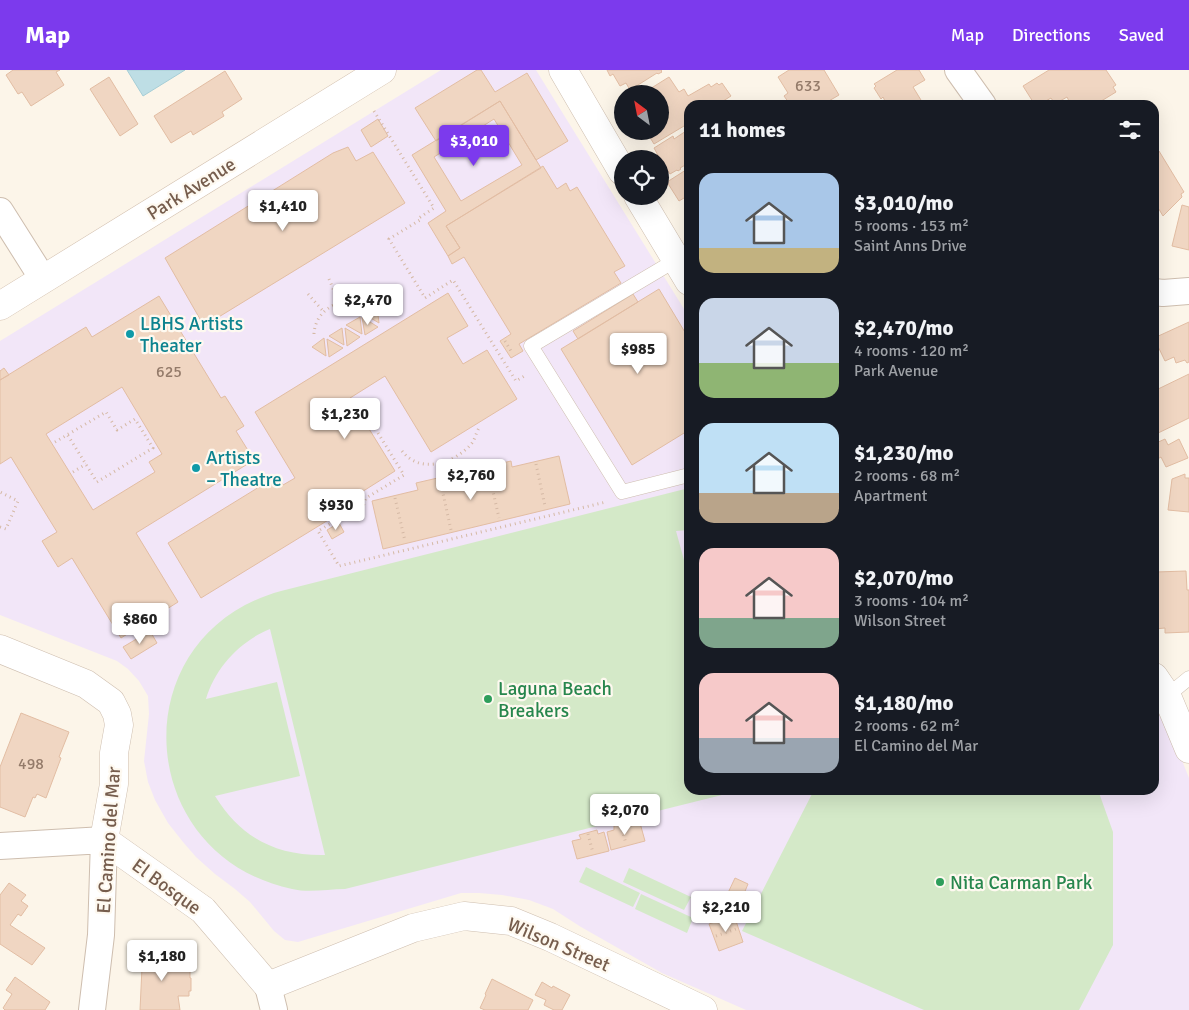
<!DOCTYPE html>
<html lang="en">
<head>
<meta charset="utf-8">
<style>
	:root { --surface:#171b24; --page:#242831; --text:#f1f3f6; --muted:#9ea1a6; --accent:#7c3aed }
	body { margin:0; font-family:Signika,sans-serif; background:var(--page); color:var(--text); height:100vh; display:flex; flex-direction:column; font-size:19px; white-space:nowrap }
	* { box-sizing:border-box; margin:0 }
	p { font-size:16px; color:var(--muted) }
	.icon { flex:none; width:28px; height:28px; fill:none; stroke:currentColor; stroke-width:2; stroke-linecap:round; stroke-linejoin:round }
	.map { position:relative; flex:1; overflow:hidden }
	.side { position:absolute; left:684px; top:30px; width:475px; height:695px; display:flex; flex-direction:column; background:var(--surface); border-radius:15px; box-shadow:0 5px 20px #0002 }
	.side>* { flex:none }
	.needle { width:32px; rotate:328deg }
	.controls { position:absolute; left:614px; top:15px; display:grid; gap:10px }
	.controls a { display:grid; place-items:center; width:55px; height:55px; border-radius:50%; background:var(--surface); box-shadow:0 5px 20px #0002; font-size:25px }
	.price { position:absolute; translate:-50% -42px; padding:0 11px; border-radius:5px; background:#fff; color:#222; font-size:16px; line-height:32px; filter:drop-shadow(0 1px 2px #0008) }
	.price::after { content:''; position:absolute; left:50%; top:30px; width:15px; height:11px; margin-left:-8px; background:inherit; clip-path:polygon(0 0,100% 0,50% 100%) }
	.price.current { background:var(--accent); color:#fff }
	ul { padding:0; list-style:none }
	li { display:flex; align-items:center; gap:15px; height:125px; padding:0 15px }
	li span { display:grid; place-items:center; flex:none; width:140px; height:100px; border-radius:15px; color:#555 }
	li>.icon { margin-inline-start:auto }
	span .icon { width:60px; height:60px; fill:#fffc; stroke-width:1 }
	li b { font-size:21px }
	h2 { display:flex; justify-content:space-between; align-items:center; height:60px; padding:0 15px; font-size:21px }
	header { display:flex; align-items:center; gap:30px; box-sizing:border-box; height:70px; padding:0 25px; background:var(--accent); color:#fff }
	header strong { font-size:24px }
	nav { display:flex; gap:28px; margin-inline-start:auto; font-size:18px }
	.map>svg:first-child { display:block }
</style>
</head>
<body>
<header>
<strong>Map</strong>
<nav><a>Map</a><a>Directions</a><a>Saved</a></nav>
</header>
<div class="map">
<svg width="1189" height="940" viewBox="0 0 1189 940">
	<rect width="100%" height="100%" fill="#fcf5e9"/>
	<!-- education -->
	<path fill="#f2e6f8" d="M441 0H536L689 247V720H1154V633L1163 648 1175 673 1189 708V940H746L662 903 581 857 553 839 529 830 502 825 479 823H461L298 872 285 870 274 861 250 832 235 819 215 804 196 787 183 772 168 753 155 730 148 712 144 691 149 644 148 626 139 611 128 599 117 591 0 545V271Z"/>
	<!-- green -->
	<path fill="#d4e9c8" fill-rule="evenodd" d="M689 418V460L676 461 689 508V720H740L734 722 345 819C328 819 309 823 292 819 132 785 121 565 281 521ZM270 559 325 785C276 786 241 768 215 726L300 706 277 612 206 629C215 598 240 571 270 559Z
		M814 720H1098L1113 762V875L1079 940H924L742 861Z
		M586 797 640 823 633 837 579 812Z
		M629 798 691 827 684 840 623 812Z
		M641 824 693 848 687 863 635 839Z"/>
	<!-- water -->
	<path fill="#bedee5" stroke="#a5cdd6" d="M127 0H185L143 26Z"/>
	<!-- building -->
	<path fill="#f0d6c2" stroke="#e2bda3" fill-rule="evenodd" d="M13 0H60L56 2 64 15 31 36 22 22 18 24 6 5Z
		M477 0H481L495 22 527 3 568 71 536 90 500 31 436 71 415 38Z
		M607 0H662L661 1 662 2 658 4 657 3 630 20 626 13 620 16 613 4 610 6Z
		M789 0H824L839 25 822 35H795L793 31 789 33 784 26 788 23 778 7Z
		M897 0H919L925 10 913 17 924 35H887L883 27 881 29 874 18 876 16 874 14Z
		M1049 0H1106L1116 15 1113 17 1116 22 1098 33 1097 32 1091 35H1071L1067 27 1055 34 1051 28 1039 35H1035L1023 16Z
		M225 1 242 29 222 42 224 46 193 65 191 61 171 73 154 46Z
		M109 7 138 54 120 66 90 19Z
		M669 7 679 22 684 19 688 26 709 14 711 17 717 13 719 15 722 13 731 26 717 35H689V53L654 74 646 61H660V24H646L645 22Z
		M500 31 541 98 446 156 460 178 448 186 428 153 446 141 412 85ZM494 49 522 95 461 131 434 87Z
		M378 49 388 66 371 77 361 60Z
		M689 59V93L680 98 681 99 678 101 677 100 670 104 664 95 662 97 660 94V89H657L659 87 654 78 673 66 674 69Z
		M348 77 356 91 373 82 405 133 204 256 165 188 333 83Z
		M1159 81 1184 122 1181 124 1182 127 1163 146 1154 131V84Z
		M543 96 557 119 566 113 570 121 577 117 625 196 614 202 621 213 519 274 523 281 511 288 500 271 511 264 464 187 452 194 448 186 460 178 446 156Z
		M689 98V125L679 131 667 112Z
		M1182 135 1189 137V180L1172 176Z
		M659 219 689 269V360L632 395 561 279Z
		M448 223 468 256 447 268 463 294 487 280 517 329 431 382 385 306 350 328 395 401 357 425 361 430 201 528 168 473 277 406 283 415 295 408 255 342Z
		M633 224 638 232 578 269 573 261Z
		M159 226 221 328 225 326 244 356 236 361 254 390 136 463 178 532 121 568 72 488 58 497 42 471 57 462 11 387 0 394V310L86 257 92 267ZM122 317 162 384 149 392 155 402 93 440 46 364Z
		M377 237 379 253 364 244Z
		M360 247 362 264 346 255Z
		M362 247 378 257 365 265Z
		M1189 252V292L1187 293 1185 290 1176 293 1174 287 1165 291 1154 268Z
		M342 258 344 275 329 266Z
		M345 258 360 267 347 276Z
		M324 268 326 286 312 277Z
		M327 269 343 278 329 287Z
		M4 298 9 305 0 310V301Z
		M1189 304V348L1154 365V321Z
		M1165 369 1168 375 1179 369 1188 388 1166 397 1161 387 1154 391V374Z
		M559 386 570 434 383 479 372 431 418 420 416 413 511 391 512 397Z
		M1185 404V408H1189V442L1168 440 1172 409Z
		M339 453 344 462 332 469 327 460Z
		M1186 501 1187 520H1189V562L1165 563V558L1154 559V525H1157L1156 502Z
		M150 561 157 573 131 589 123 577Z
		M21 643 69 662 59 687 61 688 46 728 37 724 35 728 33 727 25 747 0 737V697Z
		M630 752 631 756 640 753 645 771 611 780 607 762 614 760V756Z
		M597 760 598 764 604 762 609 781 577 789 572 771 581 769 579 765Z
		M735 808 748 814 741 831 727 825Z
		M9 813 26 825 21 831 28 836 21 846 18 844 10 855 45 878 32 895 0 874V825Z
		M734 845 743 872 719 881 709 854Z
		M143 876 168 877 167 900 190 901V908H191V921H189V926H178L180 940H140Z
		M15 907 50 932 45 940H5L3 938 12 924 6 920Z
		M492 909 533 930 528 940H485L480 938 486 925 485 924Z
		M542 912 552 918 553 916 570 925 562 940H554L544 935 546 930 535 925Z"/>
	<g fill="none" stroke-linecap="round" stroke-linejoin="round">
		<defs>
			<path id="service" d="M676 190 531 276 622 422 689 405
				M1167 626 1189 608"/>
			<path id="minor" d="M958 0 983 35
				M0 141 43 209
				M1154 222 1163 223 1189 221
				M0 776 104 770 101 865 92 940
				M268 916 274 940"/>
			<path id="tertiary" d="M563 0 622 101
				M638 126 689 211
				M0 579 86 614 111 632 117 644 119 655 114 683V714L104 770 203 840 268 916 413 858 464 846 511 851 550 867 703 940
				M1154 607 1167 626 1189 679"/>
			<path id="secondary" d="M0 236 382 0"/>
		</defs>
		<!-- service casing -->
		<use href="#service" stroke="#cebeaf" stroke-width="15"/>
		<!-- minor casing -->
		<use href="#minor" stroke="#cebeaf" stroke-width="28"/>
		<!-- tertiary casing -->
		<use href="#tertiary" stroke="#cebeaf" stroke-width="29"/>
		<!-- secondary casing -->
		<use href="#secondary" stroke="#d3c0af" stroke-width="29"/>
		<!-- path -->
		<path stroke="#d5b9a5" stroke-width="3" stroke-dasharray="1 4" stroke-linecap="butt" d="M374 41 434 138 419 148 420 150 389 169 425 228 453 210 516 311 526 305
			M329 209 339 233
			M308 224 324 242
			M314 264C315 240 341 225 363 235
			M505 271 511 281
			M357 329 404 405 366 428 364 434 318 461 339 496 606 432
			M55 372 106 342 117 360 135 349 153 378 97 412 67 364
			M402 381C420 405 456 393 472 373 475 369 476 363 479 358
			M536 394 545 436
			M488 399 499 448
			M73 402 86 394
			M440 410 451 460
			M395 428 405 471
			M0 457 6 459 18 431 0 422
			M621 755 626 774
			M588 764 593 783
			M716 866 736 859"/>
		<!-- service -->
		<use href="#service" stroke="#fff" stroke-width="14"/>
		<!-- minor -->
		<use href="#minor" stroke="#fff" stroke-width="26"/>
		<!-- tertiary -->
		<use href="#tertiary" stroke="#fff" stroke-width="28"/>
		<!-- secondary -->
		<use href="#secondary" stroke="#fff" stroke-width="28"/>
	</g>
	<!-- markers -->
	<g fill="#0f9aa8" stroke="#fef9f0" stroke-width="2">
		<circle cx="130" cy="264" r="5"/>
		<circle cx="196" cy="398" r="5"/>
	</g>
	<g fill="#2e9e5b" stroke="#fef9f0" stroke-width="2">
		<circle cx="488" cy="629" r="5"/>
		<circle cx="940" cy="812" r="5"/>
	</g>
	<g text-anchor="middle" stroke-width="4.5" stroke-linejoin="round" paint-order="stroke">
		<!-- number labels -->
		<g font-size="16" fill="#947b6a">
			<text x="808" y="21">633</text>
			<text x="169" y="307">625</text>
			<text x="31" y="699">498</text>
		</g>
		<!-- street labels -->
		<g font-size="19" fill="#765d4d" stroke="#fef9f0">
			<text transform="translate(191 118) rotate(-32)" y="7">Park Avenue</text>
			<text transform="translate(108 770) rotate(-86)" y="7">El Camino del Mar</text>
			<text transform="translate(167 816) rotate(36)" y="7">El Bosque</text>
			<text transform="translate(559 874) rotate(23)" y="7">Wilson Street</text>
		</g>
		<!-- culture labels -->
		<g font-size="19" fill="#0d838f" stroke="#fef9f0" text-anchor="start">
			<text x="140" y="260">LBHS Artists<tspan x="140" dy="22">Theater</tspan></text>
			<text x="206" y="394">Artists<tspan x="206" dy="22">– Theatre</tspan></text>
		</g>
		<!-- leisure labels -->
		<g font-size="19" fill="#27864d" stroke="#fef9f0" text-anchor="start">
			<text x="498" y="625">Laguna Beach<tspan x="498" dy="22">Breakers</tspan></text>
			<text x="950" y="819">Nita Carman Park</text>
		</g>
	</g>
</svg>
<div class="controls">
<a><svg class="needle" viewBox="-14 -14 28 28"><path d="M0-13l5 13h-10z" fill="#e53935"/><path d="M0 13l5-13h-10z" fill="#9ea1a6"/></svg></a>
<a><svg class="icon" aria-label="locate" viewBox="0 0 24 24"><circle cx="12" cy="12" r="6"/><path d="M12 2v4M12 18v4M2 12h4M18 12h4"/></svg></a>
</div>
<b class="price current" style="left:474px;top:97px">$3,010</b>
<b class="price" style="left:283px;top:162px">$1,410</b>
<b class="price" style="left:368px;top:256px">$2,470</b>
<b class="price" style="left:638px;top:305px">$985</b>
<b class="price" style="left:345px;top:370px">$1,230</b>
<b class="price" style="left:471px;top:431px">$2,760</b>
<b class="price" style="left:336px;top:461px">$930</b>
<b class="price" style="left:140px;top:575px">$860</b>
<b class="price" style="left:625px;top:766px">$2,070</b>
<b class="price" style="left:726px;top:863px">$2,210</b>
<b class="price" style="left:162px;top:912px">$1,180</b>
<section class="side">
<h2>11 homes<svg class="icon" aria-label="filters" viewBox="0 0 24 24"><path d="M4 7h16M4 17h16"/><circle cx="9" cy="7" r="2"/><circle cx="15" cy="17" r="2"/></svg></h2>
<ul>
<li><span style="background:linear-gradient(#a9c7e8 75%,#c2b280 0)"><svg class="icon" aria-label="home" viewBox="0 0 24 24"><path d="M3 11l9-7 9 7M6 9v11h12V9"/></svg></span><div><b>$3,010/mo</b><p>5 rooms · 153 m²</p><p>Saint Anns Drive</p></div></li>
<li><span style="background:linear-gradient(#c9d6e8 65%,#8fb573 0)"><svg class="icon" aria-label="home" viewBox="0 0 24 24"><path d="M3 11l9-7 9 7M6 9v11h12V9"/></svg></span><div><b>$2,470/mo</b><p>4 rooms · 120 m²</p><p>Park Avenue</p></div></li>
<li><span style="background:linear-gradient(#bfe0f5 70%,#b9a48a 0)"><svg class="icon" aria-label="home" viewBox="0 0 24 24"><path d="M3 11l9-7 9 7M6 9v11h12V9"/></svg></span><div><b>$1,230/mo</b><p>2 rooms · 68 m²</p><p>Apartment</p></div></li>
<li><span style="background:linear-gradient(#f6c9c9 70%,#7fa58c 0)"><svg class="icon" aria-label="home" viewBox="0 0 24 24"><path d="M3 11l9-7 9 7M6 9v11h12V9"/></svg></span><div><b>$2,070/mo</b><p>3 rooms · 104 m²</p><p>Wilson Street</p></div></li>
<li><span style="background:linear-gradient(#f6c9c9 65%,#9aa5b1 0)"><svg class="icon" aria-label="home" viewBox="0 0 24 24"><path d="M3 11l9-7 9 7M6 9v11h12V9"/></svg></span><div><b>$1,180/mo</b><p>2 rooms · 62 m²</p><p>El Camino del Mar</p></div></li>
</ul>
</section>
</div>
</body>
</html>
